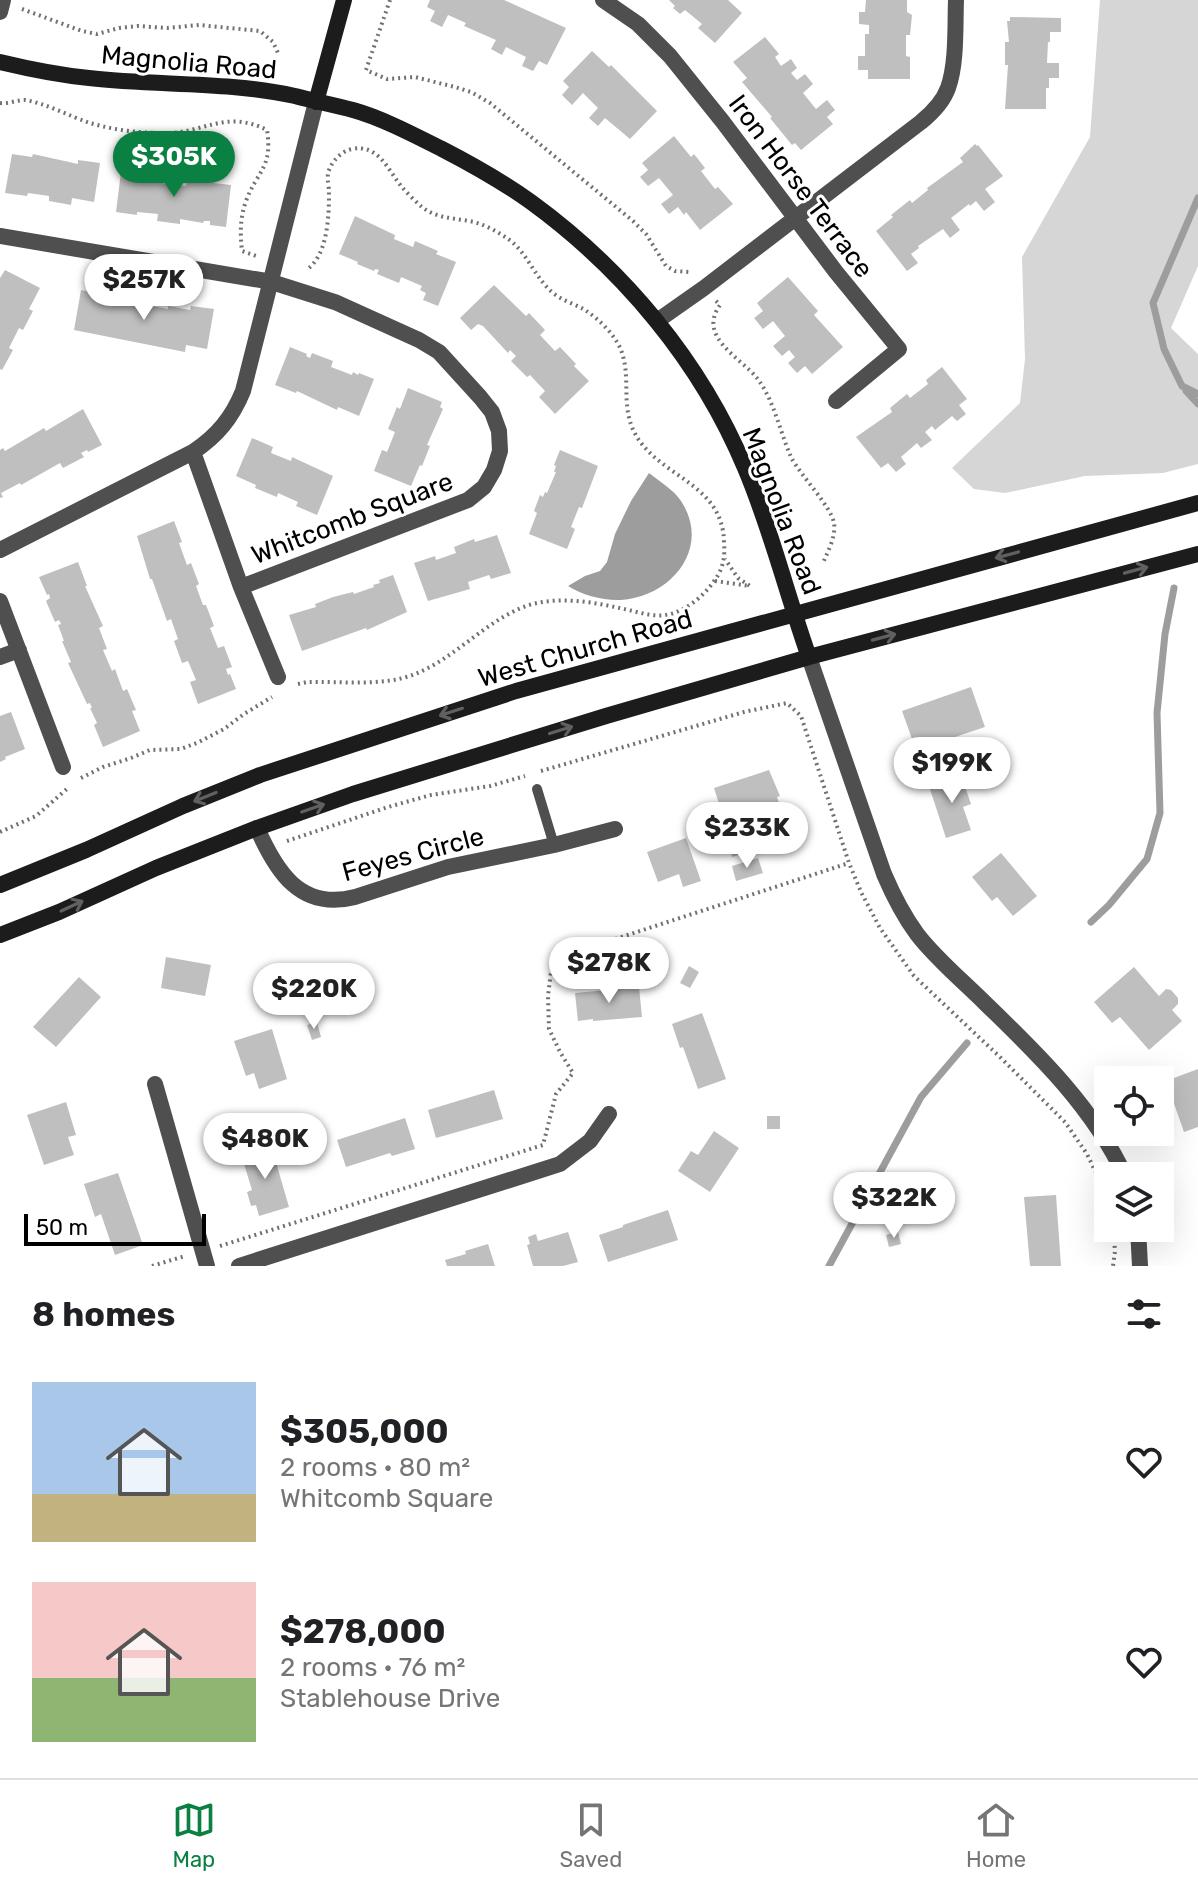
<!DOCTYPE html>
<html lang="en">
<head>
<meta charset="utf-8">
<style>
	:root { --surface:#fff; --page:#f2f2f2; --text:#202124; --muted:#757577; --line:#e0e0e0; --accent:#0b8043 }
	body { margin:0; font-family:Rubik,sans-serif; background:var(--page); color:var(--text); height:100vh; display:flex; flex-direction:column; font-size:30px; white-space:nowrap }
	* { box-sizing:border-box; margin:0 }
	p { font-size:26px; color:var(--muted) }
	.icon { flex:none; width:44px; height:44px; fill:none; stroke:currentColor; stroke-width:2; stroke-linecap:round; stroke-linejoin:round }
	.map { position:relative; height:1266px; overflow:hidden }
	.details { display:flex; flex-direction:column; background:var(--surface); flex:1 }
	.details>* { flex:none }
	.fabs { position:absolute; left:1094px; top:1066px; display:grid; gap:16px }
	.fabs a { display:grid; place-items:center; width:80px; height:80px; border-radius:0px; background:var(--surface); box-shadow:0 8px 32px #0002; font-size:40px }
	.scale { position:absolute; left:24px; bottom:20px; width:182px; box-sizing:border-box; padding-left:8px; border:4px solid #000; border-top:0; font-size:22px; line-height:28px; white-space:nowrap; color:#000; -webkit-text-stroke:6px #fff; paint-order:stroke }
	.price { position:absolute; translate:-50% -68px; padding:0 18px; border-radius:28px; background:#fff; color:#222; font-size:26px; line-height:52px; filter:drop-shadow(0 2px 4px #0008) }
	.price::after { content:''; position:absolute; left:50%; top:48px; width:24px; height:18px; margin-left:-12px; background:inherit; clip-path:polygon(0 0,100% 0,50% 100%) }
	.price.active { background:var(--accent); color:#fff }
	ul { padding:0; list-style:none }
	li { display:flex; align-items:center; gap:24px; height:200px; padding:0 32px }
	li span { display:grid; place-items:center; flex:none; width:224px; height:160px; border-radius:0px; color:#555 }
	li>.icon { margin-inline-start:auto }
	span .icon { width:96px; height:96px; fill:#fffc; stroke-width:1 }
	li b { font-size:34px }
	h2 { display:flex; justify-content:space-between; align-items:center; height:96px; padding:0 32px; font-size:34px }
	.menu { display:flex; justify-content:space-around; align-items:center; height:112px; border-top:2px solid var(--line); background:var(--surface); font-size:22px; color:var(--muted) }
	.menu a { display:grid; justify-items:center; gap:4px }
	.menu .active { color:var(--accent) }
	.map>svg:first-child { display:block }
</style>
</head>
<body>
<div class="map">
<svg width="1198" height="1266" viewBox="0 0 1198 1266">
	<rect width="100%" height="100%" fill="#fff"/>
	<!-- green -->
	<path fill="#d6d6d6" d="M1100 0H1198V266L1171 328 1198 354V464L1163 473 1085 476 1005 493 974 489 952 468 1020 403 1025 359 1022 257 1090 137Z"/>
	<!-- water -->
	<path fill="#9d9d9d" d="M649 473C659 481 674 490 681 501 712 548 671 597 621 600 604 601 582 595 568 586L585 576 600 571 607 562 615 534 631 501Z"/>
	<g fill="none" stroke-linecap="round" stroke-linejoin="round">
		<!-- stream -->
		<path stroke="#9d9d9d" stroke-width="7" d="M1198 198 1153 303 1164 349 1182 386 1198 394
			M1186 391 1198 404
			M1091 922 1109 905 1147 859 1160 813 1157 713 1165 634 1174 588
			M829 1266 921 1097 967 1043"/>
	</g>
	<!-- building -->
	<path fill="#bfbfbf" d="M430 0H504L566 28 547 65 539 61 533 71 522 66 526 57 506 47 502 55 491 49 496 40 464 26 466 23 448 15 442 27 430 21 435 11 427 7Z
		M669 0H728L742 13 715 43 698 28 702 24 685 10 680 14 673 8 675 6Z
		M866 0H907V12L912 15 910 35H906V56L910 57V79H868V70H858V56H865V34H869V25L859 24V12H865Z
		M1010 17 1061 18V32H1050V42H1048L1047 63H1059V78H1049V88H1046V109H1005L1008 65H1005V42H1009L1007 21H1010Z
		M765 37 779 54 775 57 781 66 791 59 797 68 791 73 797 80 805 74 813 84 803 93 816 109 827 100 835 110 827 117 833 124 801 150 795 143 792 145 770 118 772 117 742 82 747 78 733 62Z
		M592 51 609 67 611 65 657 111 630 139 605 118 598 126 589 118 598 108 583 93 572 105 562 95 569 87 563 81Z
		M674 136 691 157 694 154 705 168 701 171 715 189 718 187 733 204 700 230 686 212 684 215 678 207 669 214 661 204 673 195 659 178 648 186 640 177 648 170 642 163Z
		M975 144 977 146 978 145 1003 176 985 189 995 202 984 211 976 201 970 206 969 204 951 218 960 230 950 238 943 229 918 246 919 248 911 254 918 263 907 271 876 231 893 217 891 215 910 200 912 203 928 190 927 188 963 162 960 158Z
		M12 154 32 157 33 154 78 164V160L100 163 94 202 72 198 71 205 49 201V196L28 193 27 196 5 193Z
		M121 172 165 176 164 184 186 186 187 180 231 185 226 227 210 225V221H204L203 223 180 219V224L157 221 158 214 137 212V215L116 212Z
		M355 216 395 235 394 239 413 247 415 241 438 251 436 254 456 262 438 306 423 300 426 293 420 290 422 286 401 277 399 283 377 274 379 270 375 269 374 271 357 264 358 262 339 254Z
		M5 270 40 288 29 309 33 311 23 330 19 328 9 348 13 350 2 370 0 369V278Z
		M788 277 818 311 814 315 843 347 812 374 805 366 797 373 788 363 795 357 789 350 782 356 773 346 785 336 773 321 763 329 754 318 763 311 757 303Z
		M494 285 526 316 529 313 545 330 540 335 555 351 560 347 576 364 574 366 589 381 555 414 539 397 545 391 530 375 527 377 511 361 516 356 510 350 508 353 483 326 478 324 471 330 460 318Z
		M81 290 147 304 146 308 151 309 152 306 168 309V306L190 310 191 306 214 309 207 349 186 345 185 352 74 330Z
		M290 347 307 354 306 356 310 358 312 353 333 361 331 367 352 375 353 372 358 375 359 373 374 379 359 416 338 407 337 410 297 391 296 393 275 385Z
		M942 367 967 399 959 405 966 414 957 421 952 416 935 430 932 426 925 432 932 440 921 448 917 443 901 457 906 464 896 472 888 463 881 468 856 437 892 412 890 408 907 394 910 398 928 384 926 380Z
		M408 388 442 402 440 407 443 409 427 445 430 446 422 466 420 465 411 486 374 471 382 450 387 452 395 432 388 429 397 407 400 409Z
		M83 409 102 445 88 452 87 450 81 453 84 457 63 468 60 463 21 485 20 483 1 493 3 497 0 498V450L3 448 5 451 44 428 46 431Z
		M252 438 273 447 271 453 291 461 292 457 333 476 317 515 296 506 298 502 278 493 277 497 255 488 256 485 236 476Z
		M560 450 598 466 582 508 579 507 571 527 575 529 567 549 529 534 537 513 534 511 540 495 543 497 545 492 547 493 556 472H554L556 466 554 465Z
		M174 521 182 542 179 543 187 565 191 563 199 584 196 586 203 605H206L214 626 210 628 218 648 224 646 232 667 226 669 228 675 230 674 236 689 198 704 190 682 196 680 188 661 182 663 174 641 178 639 171 619 167 621 152 579H150L137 536Z
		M497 535 511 573 491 579 489 575 468 582 470 589 428 601 414 563 435 556 436 560 456 553 454 547 474 539 475 542Z
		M78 562 87 586H85L103 626 99 628 107 649 103 650 112 671 115 669 123 691 127 689 136 710 132 711 140 731 103 747 94 725 97 723 90 708H92L90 703 87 704 68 663 71 662 62 641H64L58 625 61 624 59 620 55 622 46 601 50 598 49 594 47 595 39 577Z
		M393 575 407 612 367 630 366 628 302 651 289 615 316 607 315 604 333 597 353 592 354 594 374 587 373 585 380 583 379 580Z
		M971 687 985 727 916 750 902 711Z
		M11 712 25 749 5 757 6 759 0 762V716Z
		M994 751 996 761 984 764 981 755Z
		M769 770 780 796 777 797 791 838 732 857 727 824 719 827 712 808 720 807 714 788Z
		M961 775 971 804 963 807 971 830 946 838 929 786Z
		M686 838 701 881 683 887 679 874 658 882 647 852Z
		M1001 853 1037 896 1013 916 997 897 992 901 972 877Z
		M758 858 763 873 736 881 732 866Z
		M166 957 211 965 205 996 161 988Z
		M689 966 699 972 690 988 680 983Z
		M1134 967 1159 996 1166 989 1171 990 1178 998V1004L1172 1010 1182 1021 1149 1050 1120 1017 1112 1023 1094 1002Z
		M640 972H649V985H641Z
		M79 977 101 997 56 1047 33 1027Z
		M310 983 315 1009 293 1013 288 987Z
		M639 987 642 1017 593 1021V1019L578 1021 575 993Z
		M702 1013 726 1079 698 1089 683 1047 680 1048 672 1024Z
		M317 1022 321 1037 312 1040 307 1025Z
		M272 1029 287 1079 259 1089 254 1073 246 1076 234 1041Z
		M1198 1069V1127L1184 1132 1166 1081Z
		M494 1090 503 1119 436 1138 428 1110Z
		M66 1102 76 1135 68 1137 74 1155 44 1165 27 1115Z
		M767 1116H780V1129H767Z
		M405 1118 415 1149 392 1156 390 1153 346 1167 337 1140Z
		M714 1131 739 1148 710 1192 678 1171 691 1151 698 1155Z
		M271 1145 289 1207 259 1216 256 1205 251 1206 247 1192 252 1190 241 1154Z
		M118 1173 143 1245 115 1255 101 1214 95 1217 84 1184Z
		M1056 1195 1061 1266H1030L1024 1197Z
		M668 1210 678 1240 608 1262 599 1235 623 1227V1225Z
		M568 1232 578 1262 563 1266H533L527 1245 530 1244 528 1237 536 1234 538 1241Z
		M898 1232 901 1244 889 1247 886 1235Z
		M488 1244 495 1266H447L445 1260 466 1254 465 1251Z"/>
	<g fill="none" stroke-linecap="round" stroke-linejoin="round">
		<!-- path -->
		<path stroke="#717171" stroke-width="4" stroke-dasharray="2 4" stroke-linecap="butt" d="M390 0 366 70 387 79 415 77 455 87 471 92 490 103 633 221 646 234 666 266 675 271 689 272 691 274
			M22 9 82 31 97 34 119 28 138 26 167 28 199 25 260 31 273 42 279 55
			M0 103C8 104 16 100 25 100 45 103 69 116 90 123 114 130 138 133 164 133 203 134 225 109 267 130 273 168 257 171 246 201 240 218 240 233 242 251L259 257
			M716 301 720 305C697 337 740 357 757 378 774 400 780 432 791 457 800 475 831 506 834 523 836 537 828 551 823 563
			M715 581 750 586 738 578 725 559
			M298 684 307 682C340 681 384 687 415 674 456 658 487 619 529 605 560 596 593 602 624 609 638 612 652 617 666 615 685 612 704 596 714 581 724 568 725 556 724 541 722 487 669 479 641 443 617 411 633 381 621 350 615 335 599 319 585 310 575 304 563 301 553 293 536 279 528 255 511 241 500 233 488 226 474 222 456 218 437 219 422 207 415 201 407 193 401 186 387 168 378 144 352 149 341 151 330 163 328 174 327 179 329 187 329 192 329 216 328 256 306 270
			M541 771 744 712 787 703 801 716 849 863 861 892 880 928 914 976 1000 1057 1065 1122 1087 1154 1108 1198
			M81 778 103 767 131 758 150 750 181 749 199 742 224 729 244 714 272 697
			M0 832 36 816 68 788
			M287 841 388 807 431 795 490 786 525 776
			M1113 1228 1115 1251 1113 1266
			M220 1246 543 1145 556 1094 573 1073 560 1052 549 1029 548 996 551 972 566 955 849 863
			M152 1266 185 1256"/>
		<!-- lane -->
		<path stroke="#4f4f4f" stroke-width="10" d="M537 789 554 845"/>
		<!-- street -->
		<path stroke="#4f4f4f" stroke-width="16" d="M603 0 638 24 670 56 723 122 836 272 899 349 836 401
			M0 12 3 0
			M0 236 272 282 335 302 419 340 439 352 480 397 492 412 499 431 500 451 494 470 484 487 468 500 241 587
			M657 321 704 288 921 122C932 113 943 102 948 88 957 63 955 26 956 0
			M193 452 241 587 278 677
			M0 550 193 452C217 436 232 418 243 391L316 102
			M0 601 63 767
			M0 657 19 650
			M809 657 884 874C893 895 903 915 917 934 936 959 963 981 986 1004 1039 1055 1094 1109 1125 1176
			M257 828C276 871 300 911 355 897L448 867 554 845 615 829
			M155 1084 207 1266
			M1138 1228 1140 1266
			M239 1266 560 1164 590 1141 609 1114"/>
		<!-- secondary -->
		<path stroke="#1c1c1c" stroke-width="16" d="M0 62C29 69 59 75 89 78 158 86 227 81 295 96 314 101 334 105 353 110 382 118 416 136 442 149 473 165 503 182 531 202 623 269 701 362 745 468 771 529 787 595 809 657
			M316 102 344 0
			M0 885 86 850 183 806 260 775 516 691 1198 503
			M0 935 59 912 156 868 257 828 353 794 606 716 809 657 1198 554"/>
	</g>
	<!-- one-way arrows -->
	<defs><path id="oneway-shaft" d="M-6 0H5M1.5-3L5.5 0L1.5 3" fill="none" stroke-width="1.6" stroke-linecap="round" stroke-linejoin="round" transform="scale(2)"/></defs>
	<g stroke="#606060">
		<use href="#oneway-shaft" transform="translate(1007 555) rotate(165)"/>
		<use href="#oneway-shaft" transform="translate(1136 570) rotate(-15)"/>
		<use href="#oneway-shaft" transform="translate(884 637) rotate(-15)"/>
		<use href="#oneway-shaft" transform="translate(451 712) rotate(162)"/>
		<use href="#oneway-shaft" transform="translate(561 730) rotate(-17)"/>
		<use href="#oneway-shaft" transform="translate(205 797) rotate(158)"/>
		<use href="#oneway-shaft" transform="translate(313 808) rotate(-19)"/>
		<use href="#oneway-shaft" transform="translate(72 906) rotate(-25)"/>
	</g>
	<g text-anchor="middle" stroke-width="6" stroke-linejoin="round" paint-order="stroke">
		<!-- street labels -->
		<g font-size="26" fill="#000" stroke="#fff">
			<text transform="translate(189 62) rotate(5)" y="9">Magnolia Road</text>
			<text transform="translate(801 186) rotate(53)" y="9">Iron Horse Terrace</text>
			<text transform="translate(782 511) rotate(69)" y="9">Magnolia Road</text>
			<text transform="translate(352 518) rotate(-21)" y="9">Whitcomb Square</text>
			<text transform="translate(585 648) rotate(-16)" y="9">West Church Road</text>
			<text transform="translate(413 854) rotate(-15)" y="9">Feyes Circle</text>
		</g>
	</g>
</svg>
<div class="fabs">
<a><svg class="icon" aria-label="locate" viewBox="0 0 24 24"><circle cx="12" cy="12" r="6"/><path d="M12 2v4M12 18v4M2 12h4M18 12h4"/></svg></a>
<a><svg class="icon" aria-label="layers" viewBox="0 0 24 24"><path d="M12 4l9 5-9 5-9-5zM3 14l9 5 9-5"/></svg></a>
</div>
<div class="scale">50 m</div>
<b class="price active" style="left:174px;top:199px">$305K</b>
<b class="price" style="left:144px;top:322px">$257K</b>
<b class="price" style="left:952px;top:805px">$199K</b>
<b class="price" style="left:747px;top:870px">$233K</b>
<b class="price" style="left:609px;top:1005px">$278K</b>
<b class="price" style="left:314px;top:1031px">$220K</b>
<b class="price" style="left:265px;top:1181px">$480K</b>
<b class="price" style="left:894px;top:1240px">$322K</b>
</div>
<section class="details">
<h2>8 homes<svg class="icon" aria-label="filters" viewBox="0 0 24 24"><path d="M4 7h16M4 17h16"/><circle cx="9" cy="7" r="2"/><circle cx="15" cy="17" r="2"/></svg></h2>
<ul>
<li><span style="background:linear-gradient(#a9c7e8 70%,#c2b280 0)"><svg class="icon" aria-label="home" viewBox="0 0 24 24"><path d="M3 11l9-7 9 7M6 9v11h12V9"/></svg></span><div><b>$305,000</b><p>2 rooms · 80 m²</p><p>Whitcomb Square</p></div><svg class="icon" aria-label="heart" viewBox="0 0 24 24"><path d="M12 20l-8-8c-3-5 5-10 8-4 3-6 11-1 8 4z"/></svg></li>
<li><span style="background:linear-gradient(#f6c9c9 60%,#8fb573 0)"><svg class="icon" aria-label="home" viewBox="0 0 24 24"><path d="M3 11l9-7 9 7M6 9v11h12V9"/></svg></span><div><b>$278,000</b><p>2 rooms · 76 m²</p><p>Stablehouse Drive</p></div><svg class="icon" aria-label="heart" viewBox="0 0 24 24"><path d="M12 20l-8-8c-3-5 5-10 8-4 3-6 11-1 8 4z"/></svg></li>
</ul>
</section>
<nav class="menu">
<a class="active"><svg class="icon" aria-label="map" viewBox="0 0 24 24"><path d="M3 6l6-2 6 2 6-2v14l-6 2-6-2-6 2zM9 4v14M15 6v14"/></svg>Map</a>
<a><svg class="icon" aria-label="saved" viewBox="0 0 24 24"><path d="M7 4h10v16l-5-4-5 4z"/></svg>Saved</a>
<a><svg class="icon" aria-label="home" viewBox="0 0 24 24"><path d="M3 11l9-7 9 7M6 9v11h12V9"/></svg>Home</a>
</nav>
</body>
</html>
